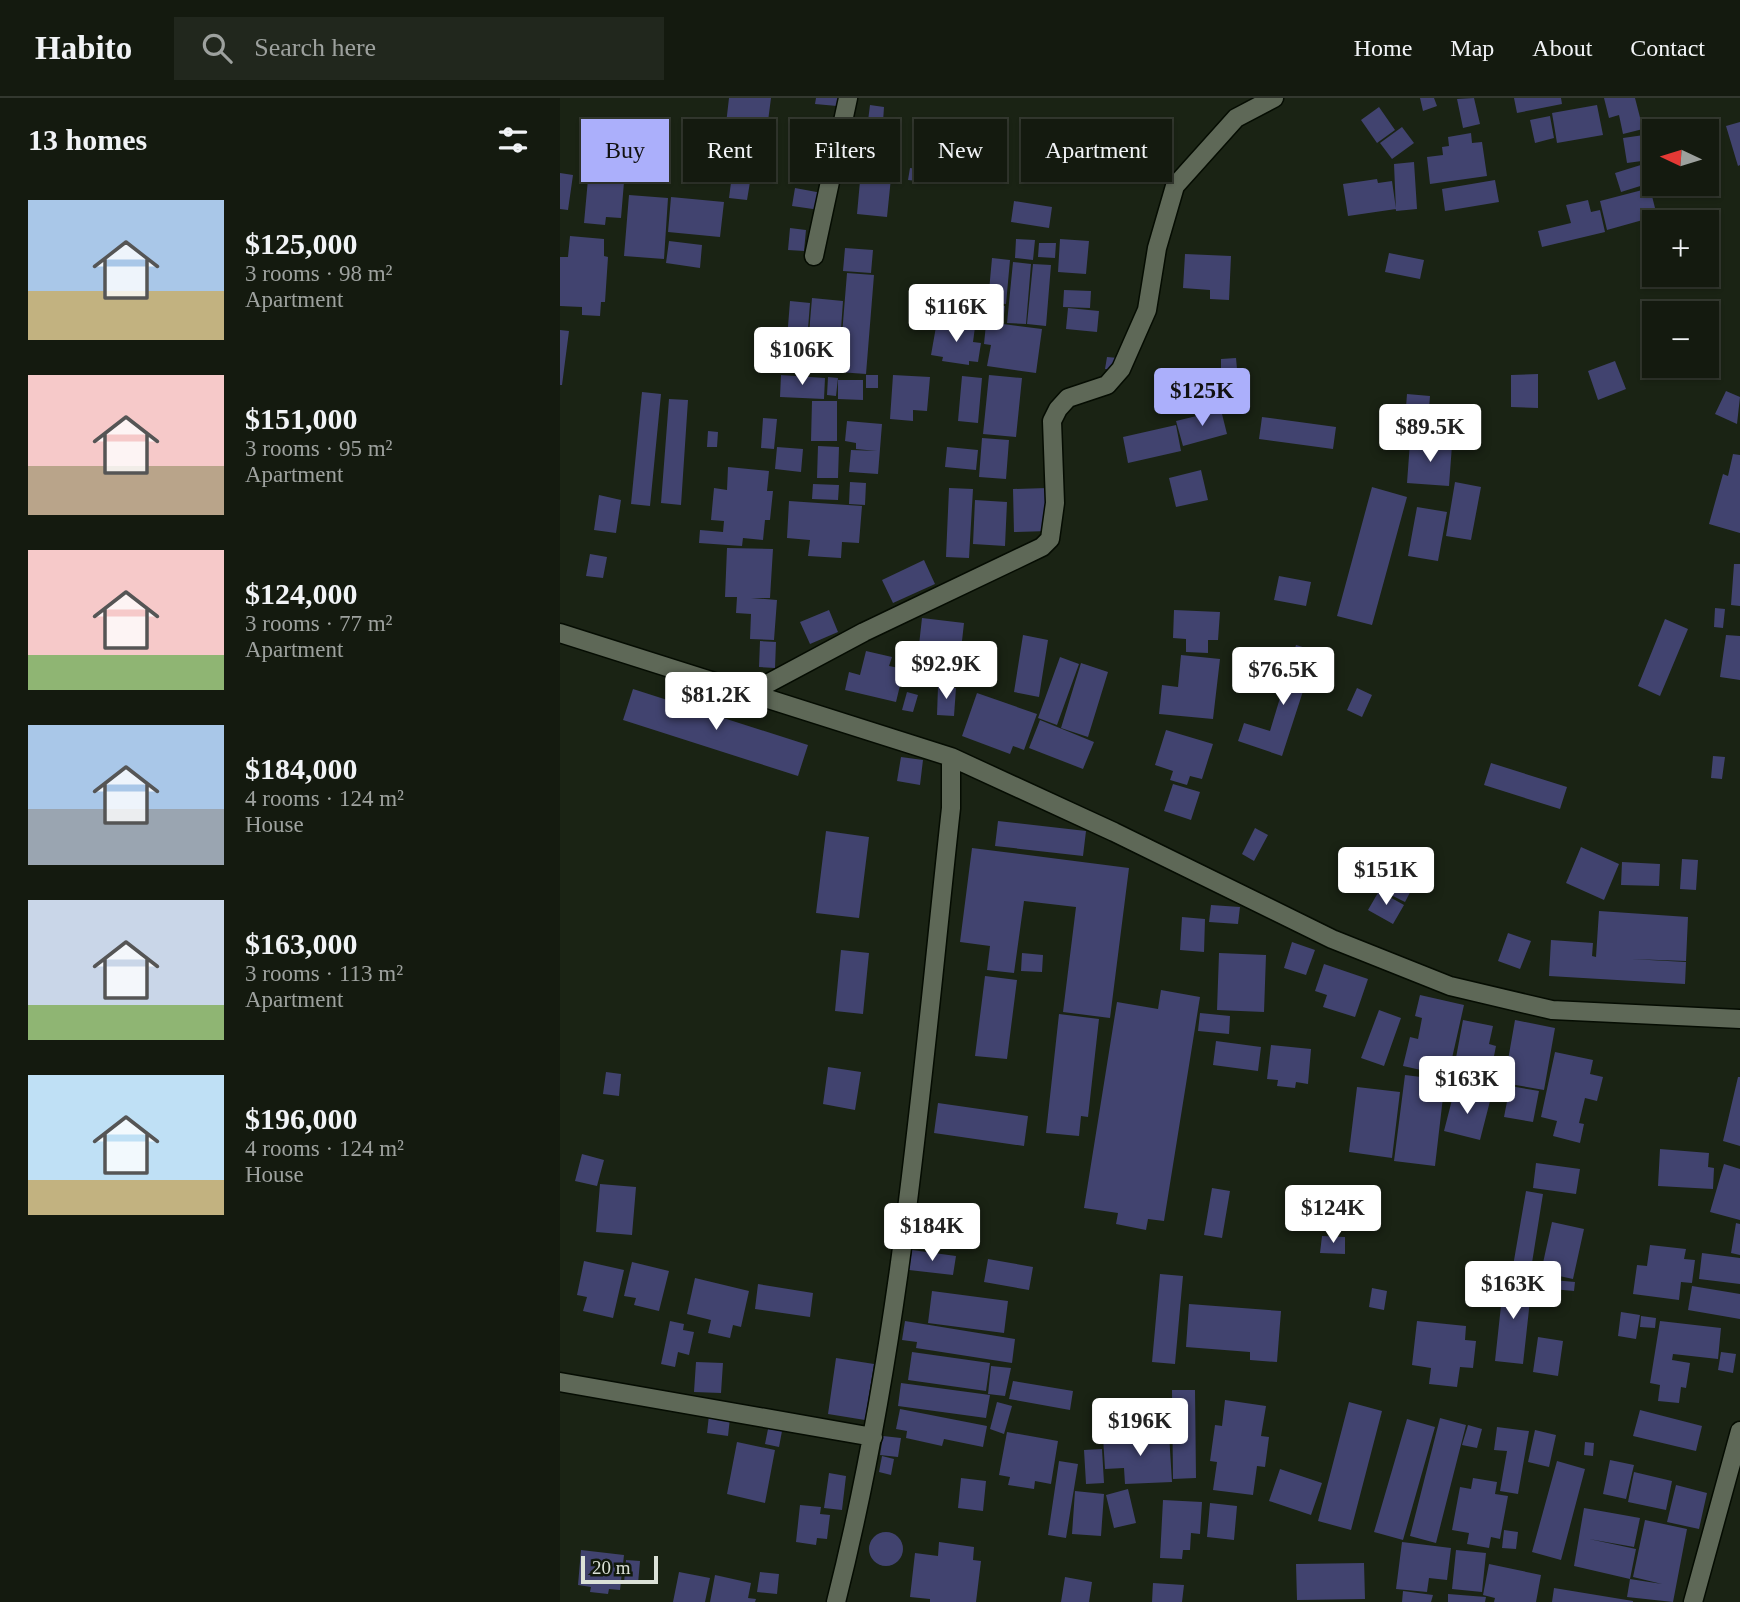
<!DOCTYPE html>
<html lang="en">
<head>
<meta charset="utf-8">
<style>
	:root { --surface:#141a0f; --page:#21271d; --text:#f1f3f6; --muted:#9da19e; --line:#33382f; --accent:#abaffb }
	body { margin:0; font-family:Georgia,serif; background:var(--page); color:var(--text); height:100vh; display:flex; flex-direction:column; font-size:26px; white-space:nowrap }
	* { box-sizing:border-box; margin:0 }
	p { font-size:23px; color:var(--muted) }
	.icon { flex:none; width:38px; height:38px; fill:none; stroke:currentColor; stroke-width:2; stroke-linecap:round; stroke-linejoin:round }
	.map { position:relative; flex:1; overflow:hidden }
	.sheet { display:flex; flex-direction:column; background:var(--surface); width:560px }
	.sheet>* { flex:none }
	.top-card { position:absolute; left:21px; top:21px; width:665px; height:63px; display:flex; gap:14px }
	.needle { width:46px; rotate:274deg }
	.fabs { position:absolute; left:1082px; top:21px; display:grid; gap:14px }
	.fabs a { display:grid; place-items:center; width:77px; height:77px; border-radius:0px; background:var(--surface); box-shadow:0 2px 5px #0004,0 0 0 2px var(--line); font-size:35px }
	.scale { position:absolute; left:21px; bottom:18px; width:77px; box-sizing:border-box; padding-left:7px; border:4px solid #dbe1d7; border-top:0; font-size:19px; line-height:24px; white-space:nowrap; color:#dbe1d7; -webkit-text-stroke:5px #11190b; paint-order:stroke }
	.price { position:absolute; translate:-50% -60px; padding:0 16px; border-radius:7px; background:#fff; color:#222; font-size:23px; line-height:46px; filter:drop-shadow(0 2px 4px #0008) }
	.price::after { content:''; position:absolute; left:50%; top:42px; width:21px; height:16px; margin-left:-10px; background:inherit; clip-path:polygon(0 0,100% 0,50% 100%) }
	.price.selected { background:var(--accent); color:#111 }
	ul { padding:0; list-style:none }
	li { display:flex; align-items:center; gap:21px; height:175px; padding:0 28px }
	li span { display:grid; place-items:center; flex:none; width:196px; height:140px; border-radius:0px; color:#555 }
	li>.icon { margin-inline-start:auto }
	span .icon { width:84px; height:84px; fill:#fffc; stroke-width:1 }
	li b { font-size:30px }
	h2 { display:flex; justify-content:space-between; align-items:center; height:84px; padding:0 28px; font-size:30px }
	.tag { padding:0 24px; border-radius:0px; background:var(--surface); box-shadow:0 2px 5px #0004,0 0 0 2px var(--line); font-size:24px; line-height:63px }
	.tag.selected { background:var(--accent); color:#111 }
	header { display:flex; align-items:center; gap:42px; box-sizing:border-box; height:98px; padding:0 35px; background:var(--surface); border-bottom:2px solid var(--line) }
	header strong { font-size:33px }
	nav { display:flex; gap:38px; margin-inline-start:auto; font-size:24px }
	.search { width:490px; height:63px; background:var(--page); display:flex; align-items:center; gap:18px; box-sizing:border-box; padding:0 24px; border-radius:0px; color:var(--muted); font-size:26px }
	main { display:flex; flex:1; min-height:0 }
	.map>svg:first-child { display:block }
</style>
</head>
<body>
<header>
<strong>Habito</strong>
<div class="search"><svg class="icon" aria-label="search" viewBox="0 0 24 24"><circle cx="10" cy="10" r="6"/><path d="M15 15l6 6"/></svg>Search here</div>
<nav><a>Home</a><a>Map</a><a>About</a><a>Contact</a></nav>
</header>
<main>
<section class="sheet">
<h2>13 homes<svg class="icon" aria-label="filters" viewBox="0 0 24 24"><path d="M4 7h16M4 17h16"/><circle cx="9" cy="7" r="2"/><circle cx="15" cy="17" r="2"/></svg></h2>
<ul>
<li><span style="background:linear-gradient(#a9c7e8 65%,#c2b280 0)"><svg class="icon" aria-label="home" viewBox="0 0 24 24"><path d="M3 11l9-7 9 7M6 9v11h12V9"/></svg></span><div><b>$125,000</b><p>3 rooms · 98 m²</p><p>Apartment</p></div></li>
<li><span style="background:linear-gradient(#f6c9c9 65%,#b9a48a 0)"><svg class="icon" aria-label="home" viewBox="0 0 24 24"><path d="M3 11l9-7 9 7M6 9v11h12V9"/></svg></span><div><b>$151,000</b><p>3 rooms · 95 m²</p><p>Apartment</p></div></li>
<li><span style="background:linear-gradient(#f6c9c9 75%,#8fb573 0)"><svg class="icon" aria-label="home" viewBox="0 0 24 24"><path d="M3 11l9-7 9 7M6 9v11h12V9"/></svg></span><div><b>$124,000</b><p>3 rooms · 77 m²</p><p>Apartment</p></div></li>
<li><span style="background:linear-gradient(#a9c7e8 60%,#9aa5b1 0)"><svg class="icon" aria-label="home" viewBox="0 0 24 24"><path d="M3 11l9-7 9 7M6 9v11h12V9"/></svg></span><div><b>$184,000</b><p>4 rooms · 124 m²</p><p>House</p></div></li>
<li><span style="background:linear-gradient(#c9d6e8 75%,#8fb573 0)"><svg class="icon" aria-label="home" viewBox="0 0 24 24"><path d="M3 11l9-7 9 7M6 9v11h12V9"/></svg></span><div><b>$163,000</b><p>3 rooms · 113 m²</p><p>Apartment</p></div></li>
<li><span style="background:linear-gradient(#bfe0f5 75%,#c2b280 0)"><svg class="icon" aria-label="home" viewBox="0 0 24 24"><path d="M3 11l9-7 9 7M6 9v11h12V9"/></svg></span><div><b>$196,000</b><p>4 rooms · 124 m²</p><p>House</p></div></li>
</ul>
</section>
<div class="map">
<svg width="1180" height="1504" viewBox="0 0 1180 1504">
	<rect width="100%" height="100%" fill="#1a2314"/>
	<!-- building -->
	<path fill="#41436f" d="M169 0H211L207 31 166 26Z
		M256 0H278L277 8 255 6Z
		M860 0H874L877 8 863 13Z
		M914 0 920 26 903 30 897 1Z
		M954 0H1001L1002 6 957 15Z
		M1044 0H1075L1083 31 1063 36 1059 17 1049 20Z
		M310 7 324 9 323 24 308 23Z
		M1037 7 1043 37 997 45 992 15Z
		M819 9 835 32 817 45 801 22Z
		M990 18 994 40 975 45 970 22Z
		M417 19 442 20 441 40 416 38Z
		M1180 24V67L1178 68 1166 28Z
		M305 28 336 31 327 119 297 116Z
		M842 29 854 45 832 61 820 45Z
		M565 30H611L612 75 566 76Z
		M911 35 912 45 922 44 927 78 870 86 867 59 883 57 882 49 889 48 888 39Z
		M373 37 390 38 389 51 400 52 398 71 392 70 390 83 368 81 370 61 364 60 365 46H371Z
		M1084 37 1089 62 1067 65 1063 40Z
		M854 64 857 111 836 113 834 66Z
		M1084 66 1090 85 1061 94 1055 75Z
		M173 69 192 72 187 102 169 100Z
		M350 70 359 71 358 83 348 82Z
		M0 75 13 77 8 112 0 111Z
		M28 81 64 84 61 120 46 119 45 127 24 125Z
		M817 81 818 85 832 83 836 111 788 118 783 86Z
		M935 82 939 104 885 113 882 91Z
		M235 90 262 95 260 112 232 108Z
		M1090 90 1097 118 1047 132 1040 103Z
		M69 97 108 100 104 161 64 158Z
		M111 99 164 104 160 139 108 134Z
		M1028 102 1031 114 1040 112 1045 134 982 149 978 133 1011 125 1006 107Z
		M454 103 492 109 489 130 451 124Z
		M230 130 246 132 244 153 228 152Z
		M10 138 44 141V158L48 159 45 204H41L40 218 22 217V209L0 208V159H8Z
		M456 141 475 142 473 162 455 160Z
		M500 141 529 143 526 176 498 174Z
		M109 143 142 147 140 170 106 165Z
		M479 145H496L495 160 478 159Z
		M285 150 313 152 311 175 283 173Z
		M829 155 864 162 860 181 825 174Z
		M625 156 671 158 669 202 650 201V192L623 190Z
		M432 160 450 162 446 206 428 204Z
		M453 164 471 166 466 226 447 225Z
		M473 166 491 167 486 228 467 226Z
		M287 175 314 177 306 276 279 274Z
		M504 192 531 193 530 210 503 209Z
		M252 200 283 203 278 273 246 271Z
		M230 203 250 205 245 269 225 267Z
		M428 206 445 208 443 226 482 231 476 275 427 268 431 247 424 246Z
		M508 210 539 213 537 234 506 231Z
		M377 223 415 229 413 244 421 245 418 264 409 263V267L382 263 383 259 371 257Z
		M0 232 9 233 2 287H0Z
		M547 259 558 260 557 272 545 271Z
		M676 260 677 271 661 272V261Z
		M1055 263 1066 291 1038 302 1028 273Z
		M978 276V310L951 309V277Z
		M221 277 265 280 264 301 220 299Z
		M306 277H318V290H306Z
		M333 277 370 279 367 313 353 312V323L330 321Z
		M429 277 462 280 456 339 423 336Z
		M402 278 422 280 418 325 398 323Z
		M268 279 278 280 276 298 267 297Z
		M278 282H303V302L278 301Z
		M1166 293 1180 299 1177 326 1155 316Z
		M82 294 101 296 90 408 71 406Z
		M847 296 870 298 869 311H877L875 329 867 328 866 338 844 336Z
		M109 301 128 302 121 407 101 405Z
		M252 303H277V343H251Z
		M661 312 667 336 623 348 616 323Z
		M702 319 776 329 773 351 699 341Z
		M203 320 217 321 214 351 201 350Z
		M287 323 322 326 318 376 289 374 291 352 317 353 296 351V345L285 343Z
		M616 327 621 353 568 365 563 339Z
		M148 333 158 334 157 349H147Z
		M422 340 449 342 446 381 419 379Z
		M850 344 892 347 889 388 847 385Z
		M258 348 279 349 278 380H257Z
		M217 349 243 351 241 374 215 371Z
		M387 349 418 352 416 372 385 369Z
		M1173 356 1180 357V435L1149 426 1163 376 1168 378Z
		M168 369 209 373 207 393H213L210 422H205L203 442 183 440 182 448 139 445 140 432 163 434 164 423 151 422 154 390 167 392Z
		M641 372 648 402 616 409 609 380Z
		M290 384 306 385 305 407 289 406Z
		M895 384 921 389 911 442 886 438Z
		M253 386 279 387 278 402 252 401Z
		M812 389 847 399 812 527 777 518Z
		M389 390 413 391 409 460 386 459Z
		M487 390 489 433 454 434 453 391Z
		M39 397 61 402 56 435 34 432Z
		M415 402 447 404 445 448 413 446Z
		M229 403 302 408 299 445 282 444 281 460 248 458 250 442 227 440Z
		M857 409 887 414 878 463 848 458Z
		M167 450 213 451 210 500H191L217 502 214 542 190 541 191 516 176 515 177 499H165Z
		M30 456 47 459 43 480 26 478Z
		M364 462 375 486 333 505 322 482Z
		M1174 466H1180V508L1171 507Z
		M719 478 751 484 746 508 714 502Z
		M1155 510 1165 511 1163 530 1154 529Z
		M269 512 278 534 250 546 240 524Z
		M614 512 660 514 658 542H648V555L626 554V541L613 540Z
		M362 520 404 525 397 588 355 583Z
		M1105 521 1128 531 1100 598 1078 588Z
		M463 537 488 542 479 599 454 594Z
		M1166 537 1180 538V582L1160 579Z
		M200 543 216 544 215 570 199 569Z
		M736 547 756 553 722 658 678 643 684 625 710 633Z
		M306 553 332 559 329 568 344 571 336 604 285 592 289 574 300 577Z
		M621 557 660 561 653 621 599 616 602 587 618 589Z
		M500 559 519 566 497 627 478 620Z
		M521 565 548 574 528 639 501 630Z
		M378 589 396 590 394 618 377 617Z
		M797 590 812 597 802 619 787 612Z
		M73 591 248 647 238 678 63 622Z
		M347 594 358 597 353 614 342 612Z
		M417 595 477 616 464 652 453 648 450 656 402 638Z
		M480 622 534 644 523 671 469 650Z
		M606 632 653 646 642 681 630 678 627 687 610 682 613 673 595 667Z
		M1153 658 1165 659 1162 681 1151 680Z
		M341 659 363 662 360 687 337 683Z
		M931 665 1007 689 1000 711 924 687Z
		M613 686 640 694 631 722 604 713Z
		M438 723 526 733 523 758 435 748Z
		M695 730 708 737 694 763 682 756Z
		M266 733 309 739 299 820 256 815Z
		M1021 749 1059 766 1044 802 1006 785Z
		M412 750 569 770 550 920 503 914 516 809 464 803 454 875 427 872 430 848 400 844Z
		M1122 761 1138 762 1136 792 1120 791Z
		M1062 764 1100 766 1099 788 1061 787Z
		M834 770 857 781 845 804 823 793Z
		M819 793 844 807 833 826 808 812Z
		M651 807 680 809 678 826 649 824Z
		M1039 813 1128 819 1126 863 1071 861 1126 864 1125 886 989 878 991 842 1033 845 1032 858 1036 859Z
		M622 819 645 821 644 854 620 852Z
		M948 835 971 843 960 871 938 863Z
		M732 844 755 852 746 877 724 870Z
		M281 852 309 855 303 916 275 913Z
		M462 855 483 857 482 874 461 873Z
		M659 855 706 857 704 914 657 912Z
		M764 866 808 881 795 919 763 909 767 897 755 893Z
		M425 878 457 882 447 961 415 958Z
		M601 892 640 899 604 1123 588 1121 586 1132 556 1126 558 1115 524 1110 557 904 598 911Z
		M860 897 904 907 888 978 843 968 850 939 858 941 862 920 855 918Z
		M819 912 841 920 824 968 801 960Z
		M640 915 670 918 669 936 638 933Z
		M499 916 539 921 528 1019 521 1018 519 1038 486 1035Z
		M903 922 933 928 929 946 936 948 929 983 922 982 919 998 890 992Z
		M955 922 995 930 984 992 944 985Z
		M656 943 701 949 698 973 653 967Z
		M711 947 751 951 748 986 736 984 735 990 717 988 718 982 707 981Z
		M995 954 1033 962 1030 976 1043 979 1037 1003 1025 1000 1019 1025 1024 1026 1020 1045 993 1038 997 1023 981 1019Z
		M268 969 301 974 295 1012 263 1006Z
		M46 974 61 976 59 998 43 996Z
		M845 977 885 982 875 1068 834 1063Z
		M1178 979H1180V1048L1163 1043Z
		M950 988 979 993 973 1024 944 1019Z
		M797 989 840 994 832 1060 789 1054Z
		M894 994 930 1003 920 1042 884 1033Z
		M378 1005 468 1018 464 1048 374 1035Z
		M1100 1051 1149 1055 1148 1069 1154 1070 1153 1091 1098 1088Z
		M22 1056 44 1062 37 1088 15 1083Z
		M976 1065 1020 1071 1016 1096 973 1090Z
		M1164 1066 1180 1071V1122L1150 1114Z
		M40 1086 76 1089 72 1137 36 1134Z
		M652 1090 670 1093 662 1140 644 1137Z
		M966 1093 983 1096 971 1171 953 1168Z
		M809 1102 811 1127 785 1129V1103Z
		M992 1124 1024 1131 1013 1181 981 1174Z
		M1176 1125 1180 1126V1157L1171 1155Z
		M762 1138 785 1139V1156L760 1155Z
		M1090 1147 1126 1151 1124 1161 1135 1162 1132 1185 1121 1184 1119 1202 1073 1196 1077 1167 1087 1168Z
		M352 1152 396 1158 393 1177 349 1172Z
		M1142 1155 1180 1160V1186L1139 1181Z
		M428 1161 473 1169 469 1192 424 1184Z
		M24 1163 64 1172 53 1220 23 1213 27 1199 17 1197Z
		M72 1164 109 1173 99 1213 74 1207 76 1200 64 1198Z
		M600 1176 623 1178 615 1266 592 1264Z
		M135 1180 189 1193 181 1229 173 1227 170 1240 148 1235 151 1222 127 1216Z
		M944 1180 972 1184 963 1266 935 1263Z
		M974 1180 991 1182 988 1209 972 1207Z
		M993 1182 1015 1184 1014 1193 992 1191Z
		M198 1186 253 1195 250 1219 195 1211Z
		M1132 1188 1180 1196V1221L1128 1212Z
		M812 1190 827 1193 824 1212 809 1209Z
		M372 1193 448 1203 444 1235 368 1225Z
		M629 1206 721 1213 717 1264 690 1262V1254L626 1249Z
		M1061 1214 1080 1217 1076 1241 1058 1238Z
		M1081 1218 1096 1220 1095 1230 1080 1229Z
		M110 1223 124 1226 123 1232 134 1234 129 1257 118 1254 115 1269 101 1266Z
		M345 1223 455 1241 452 1265 356 1250 357 1244 342 1242Z
		M857 1223 906 1228 905 1242 916 1243 913 1270 900 1269 897 1289 869 1286 871 1270 852 1267Z
		M1100 1223 1161 1230 1158 1261 1113 1256 1112 1262 1130 1265 1126 1290 1121 1289 1119 1305 1098 1303 1100 1287 1090 1285Z
		M978 1239 1003 1243 998 1278 973 1274Z
		M352 1254 430 1265 426 1293 348 1282Z
		M1161 1254 1176 1256 1173 1275 1158 1272Z
		M276 1260 314 1266 305 1322 268 1316Z
		M136 1264 163 1265 161 1295 134 1294Z
		M431 1268 451 1270 445 1298 428 1296Z
		M453 1283 513 1293 510 1312 449 1301Z
		M341 1285 430 1297 426 1320 338 1308Z
		M612 1292H635L636 1380 613 1381Z
		M665 1302 706 1308 701 1338 709 1339 705 1369 697 1368 693 1397 653 1392 657 1364 650 1363 655 1327 662 1328Z
		M437 1304 452 1308 444 1336 430 1331Z
		M789 1304 822 1313 791 1432 758 1423Z
		M587 1306 588 1330 557 1332 555 1307Z
		M340 1311 427 1328 423 1349 384 1341 382 1348 346 1340 347 1333 336 1331Z
		M1080 1312 1142 1328 1136 1353 1073 1338Z
		M149 1317 170 1320 168 1338 147 1335Z
		M880 1320 906 1327 876 1445 850 1438Z
		M847 1321 875 1329 843 1442 814 1434Z
		M908 1327 922 1331 917 1350 902 1347Z
		M937 1329 969 1333 958 1396 940 1393 947 1353 934 1352Z
		M208 1331 222 1333 219 1349 205 1346Z
		M975 1332 996 1337 989 1369 968 1364Z
		M447 1334 498 1343 491 1386 475 1383 474 1391 448 1387 450 1379 439 1377Z
		M609 1336 612 1384 565 1386 564 1370 545 1371 543 1339Z
		M323 1338 341 1340 338 1359 320 1357Z
		M177 1344 215 1352 205 1405 167 1396Z
		M1025 1344 1034 1345 1033 1358 1024 1357Z
		M542 1351 544 1385 526 1386 524 1352Z
		M322 1358 334 1361 331 1377 319 1374Z
		M1050 1362 1074 1367 1066 1401 1043 1396Z
		M499 1363 518 1366 506 1440 488 1437Z
		M997 1363 1025 1371 1001 1462 972 1454Z
		M720 1371 762 1385 751 1417 709 1403Z
		M1074 1374 1112 1383 1106 1412 1068 1404Z
		M269 1375 286 1378 282 1412 264 1410Z
		M401 1380 426 1383 423 1413 398 1410Z
		M913 1380 937 1384 935 1396 948 1398 940 1441 931 1439 929 1450 907 1446 909 1435 892 1432 900 1389 911 1391Z
		M1116 1387 1147 1395 1139 1431 1107 1424Z
		M568 1391 576 1425 554 1430 546 1397Z
		M515 1393 544 1396 541 1438 512 1436Z
		M603 1402 642 1404 640 1436 631 1435 630 1452H623L622 1461 600 1460Z
		M650 1405 677 1408 674 1442 647 1439Z
		M240 1407 261 1409 260 1416 270 1417 267 1441 257 1440 256 1447 236 1444Z
		M1024 1410 1080 1420 1074 1449 1029 1441 1076 1451 1070 1481 1014 1468Z
		M1085 1422 1127 1431 1113 1504 1067 1499 1070 1481 1102 1486 1073 1479Z
		M944 1432 958 1434 956 1451 942 1450Z
		M309 1451a17 17 0 1 1 34 0a17 17 0 1 1-34 0Z
		M379 1444 414 1449 413 1462 421 1463 416 1504H370V1501L350 1499 355 1455 378 1458Z
		M842 1444 891 1450 887 1482 869 1480 867 1494 836 1491Z
		M21 1452 64 1457 60 1492 49 1491 48 1496 30 1494 31 1489 18 1487Z
		M896 1452 926 1455 922 1494 892 1491Z
		M66 1462 80 1463 78 1486 64 1485Z
		M804 1465 805 1501 737 1502 736 1466Z
		M929 1466 981 1477 976 1504H934L935 1500 923 1497Z
		M119 1474 150 1480 145 1504H113Z
		M200 1474 219 1476 217 1496 197 1494Z
		M155 1477 191 1485 188 1500 196 1501 195 1504H150Z
		M505 1479 532 1484 529 1504H501Z
		M593 1485 624 1487 622 1504H592Z
		M994 1490 1073 1503V1504H992Z
		M843 1493 873 1497 871 1504H842Z
		M888 1496 926 1499 925 1504H888Z"/>
	<g fill="none" stroke-linecap="round" stroke-linejoin="round">
		<defs>
			<path id="minor" d="M254 158 288 0
				M0 535 391 659 554 734 772 841 890 888 992 912 1180 921
				M192 594 304 534 482 449 490 441 495 405 492 323 498 311 508 300 547 287 561 271 587 212 597 150 615 88 676 20 714 0
				M0 1284 313 1339
				M276 1504C342 1244 362 975 391 710V659
				M1133 1504 1180 1333"/>
		</defs>
		<!-- minor casing -->
		<use href="#minor" stroke="#050c02" stroke-width="21"/>
		<!-- minor -->
		<use href="#minor" stroke="#5e6857" stroke-width="18"/>
	</g>
</svg>
<div class="fabs">
<a><svg class="needle" viewBox="-14 -14 28 28"><path d="M0-13l5 13h-10z" fill="#e53935"/><path d="M0 13l5-13h-10z" fill="#9da19e"/></svg></a>
<a>+</a>
<a>−</a>
</div>
<div class="scale">20 m</div>
<b class="price" style="left:396px;top:246px">$116K</b>
<b class="price" style="left:242px;top:289px">$106K</b>
<b class="price selected" style="left:642px;top:330px">$125K</b>
<b class="price" style="left:870px;top:366px">$89.5K</b>
<b class="price" style="left:386px;top:603px">$92.9K</b>
<b class="price" style="left:723px;top:609px">$76.5K</b>
<b class="price" style="left:156px;top:634px">$81.2K</b>
<b class="price" style="left:826px;top:809px">$151K</b>
<b class="price" style="left:907px;top:1018px">$163K</b>
<b class="price" style="left:773px;top:1147px">$124K</b>
<b class="price" style="left:372px;top:1165px">$184K</b>
<b class="price" style="left:953px;top:1223px">$163K</b>
<b class="price" style="left:580px;top:1360px">$196K</b>
<div class="top-card">
<a class="tag selected">Buy</a>
<a class="tag">Rent</a>
<a class="tag">Filters</a>
<a class="tag">New</a>
<a class="tag">Apartment</a>
</div>
</div>
</main>
</body>
</html>
